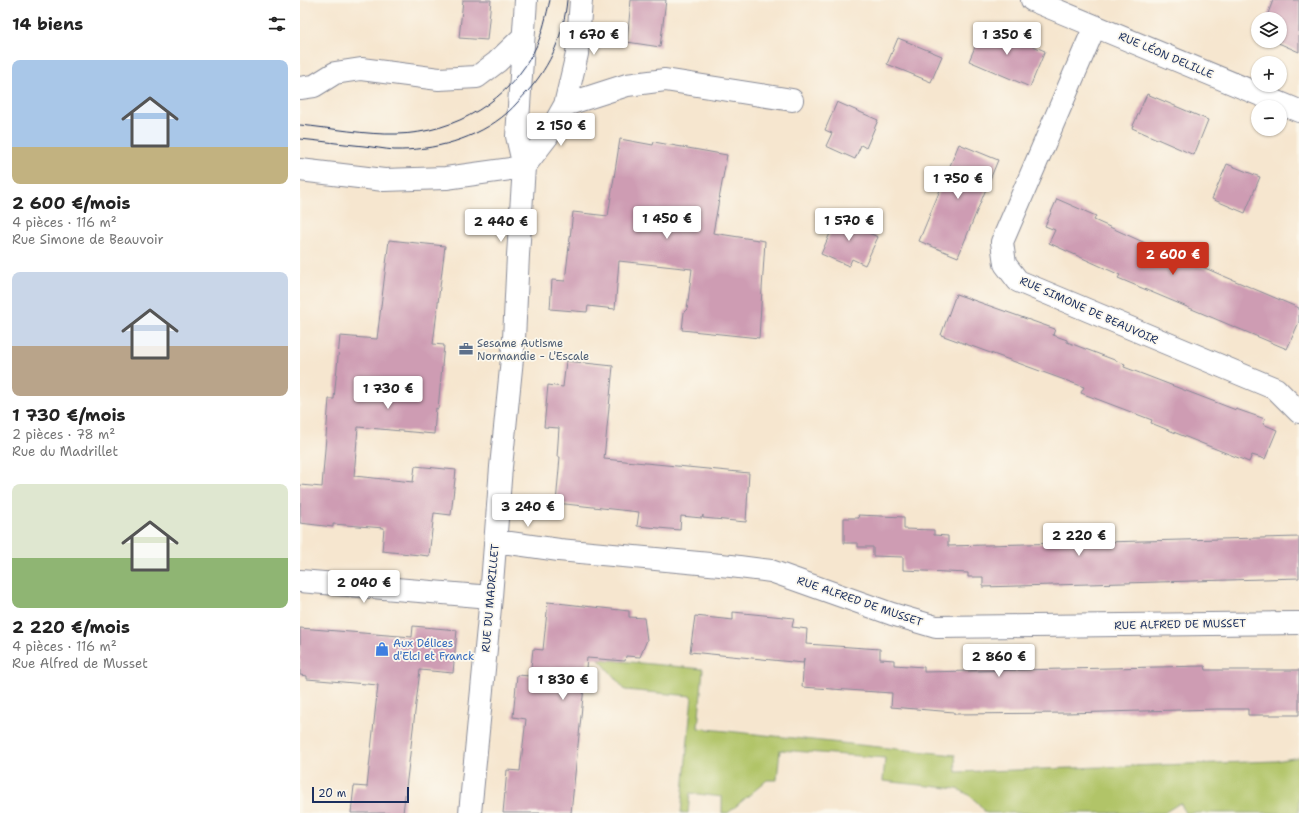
<!DOCTYPE html>
<html lang="fr">
<head>
<meta charset="utf-8">
<style>
	:root { --surface:#fff; --page:#f2f2f2; --text:#222; --muted:#767676; --accent:#c8321e }
	body { margin:0; font-family:"Shantell Sans",sans-serif; background:var(--page); color:var(--text); height:100vh; display:flex; flex-direction:column; font-size:15px; white-space:nowrap }
	* { box-sizing:border-box; margin:0 }
	p { font-size:13px; color:var(--muted) }
	.icon { flex:none; width:22px; height:22px; fill:none; stroke:currentColor; stroke-width:2; stroke-linecap:round; stroke-linejoin:round }
	.map { position:relative; flex:1; overflow:hidden }
	.sheet { display:flex; flex-direction:column; background:var(--surface); width:300px }
	.sheet>* { flex:none }
	.fabs { position:absolute; left:951px; top:12px; display:grid; gap:8px }
	.fabs a { display:grid; place-items:center; width:36px; height:36px; border-radius:50%; background:var(--surface); box-shadow:0 1px 3px #0004; font-size:20px }
	.scale { position:absolute; left:12px; bottom:10px; width:97px; box-sizing:border-box; padding-left:4px; border:2px solid #1b2f5e; border-top:0; font-size:11px; line-height:14px; white-space:nowrap; color:#1b2f5e; -webkit-text-stroke:3px #fbf7ec; paint-order:stroke }
	.price { position:absolute; translate:-50% -34px; padding:0 9px; border-radius:4px; background:#fff; color:#222; font-size:13px; line-height:26px; filter:drop-shadow(0 1px 2px #0008) }
	.price::after { content:''; position:absolute; left:50%; top:24px; width:12px; height:9px; margin-left:-6px; background:inherit; clip-path:polygon(0 0,100% 0,50% 100%) }
	.price.current { background:var(--accent); color:#fff }
	ul { padding:0; list-style:none }
	li { display:grid; align-content:center; gap:8px; height:212px; padding:0 12px }
	li span { display:grid; place-items:center; height:124px; border-radius:8px; color:#555 }
	li>.icon { margin-inline-start:auto }
	span .icon { width:72px; height:72px; fill:#fffc; stroke-width:1 }
	li b { font-size:17px }
	h2 { display:flex; justify-content:space-between; align-items:center; height:48px; padding:0 12px; font-size:17px }
	main { display:flex; flex:1; min-height:0 }
	.map>svg:first-child { display:block }
</style>
</head>
<body>
<main>
<section class="sheet">
<h2>14 biens<svg class="icon" aria-label="filters" viewBox="0 0 24 24"><path d="M4 7h16M4 17h16"/><circle cx="9" cy="7" r="2"/><circle cx="15" cy="17" r="2"/></svg></h2>
<ul>
<li><span style="background:linear-gradient(#a9c7e8 70%,#c2b280 0)"><svg class="icon" aria-label="home" viewBox="0 0 24 24"><path d="M3 11l9-7 9 7M6 9v11h12V9"/></svg></span><div><b>2 600 €/mois</b><p>4 pièces · 116 m²</p><p>Rue Simone de Beauvoir</p></div></li>
<li><span style="background:linear-gradient(#c9d6e8 60%,#b9a48a 0)"><svg class="icon" aria-label="home" viewBox="0 0 24 24"><path d="M3 11l9-7 9 7M6 9v11h12V9"/></svg></span><div><b>1 730 €/mois</b><p>2 pièces · 78 m²</p><p>Rue du Madrillet</p></div></li>
<li><span style="background:linear-gradient(#dfe7d0 60%,#8fb573 0)"><svg class="icon" aria-label="home" viewBox="0 0 24 24"><path d="M3 11l9-7 9 7M6 9v11h12V9"/></svg></span><div><b>2 220 €/mois</b><p>4 pièces · 116 m²</p><p>Rue Alfred de Musset</p></div></li>
</ul>
</section>
<div class="map">
<svg width="999" height="813" viewBox="0 0 999 813">
	<rect width="100%" height="100%" fill="#fbf7ec"/>
	<filter id="ink" filterUnits="userSpaceOnUse"><feTurbulence type="fractalNoise" baseFrequency=".025" numOctaves="2"/><feDisplacementMap in="SourceGraphic" scale="8" xChannelSelector="R" yChannelSelector="G"/><feConvolveMatrix kernelMatrix="1 2 1 2 8 2 1 2 1" color-interpolation-filters="sRGB"/></filter>
	<filter id="wash" filterUnits="userSpaceOnUse"><feTurbulence type="fractalNoise" baseFrequency=".012" numOctaves="4" result="noise"/><feDisplacementMap in="SourceGraphic" scale="16" xChannelSelector="R" yChannelSelector="G"/><feGaussianBlur stdDeviation="0.9" result="paint"/><feColorMatrix in="noise" values="0 0 0 0 0 0 0 0 0 0 0 0 0 0 0 0 0 1.4 0 .05"/><feComposite in="paint" operator="in"/></filter>
	<g filter="url(#wash)">
		<rect width="100%" height="100%" fill="#f6e6cf"/>
		<!-- green -->
		<path fill="#b1c467" stroke="#667a62" d="M299 659 403 669 398 728 655 755 656 772 976 761 999 757V813H886L880 803 864 813H686C678 802 670 794 657 789L583 781 585 758 480 750 477 780H467L428 813H422V797L390 793 388 813H381L392 696 325 690Z"/>
		<g id="blocks">
			<!-- building -->
			<path fill="#ce9cb3" d="M163 0H191L187 40 159 38Z
				M331 0H366L360 47 327 42Z
				M973 0H999V52L974 41H980V19H966Z
				M684 26 745 51 730 87 669 61Z
				M598 38 642 56 631 82 587 64Z
				M847 94 908 120 894 155 832 128Z
				M537 102 578 120 566 148 561 145 555 159 526 146 532 133 525 130Z
				M320 139 353 145 354 142 427 155 413 233 465 241 459 338 382 330 384 312 387 309 392 269 319 261 315 309 288 306 287 312 250 309 252 280 265 281 273 212 308 216Z
				M659 144 698 160 658 257 619 241Z
				M927 164 960 177 945 213 912 199Z
				M757 199 796 216 794 220 892 264 893 263 999 308V322L987 349 818 278 820 275 749 243 755 230 745 226Z
				M539 213 567 225 564 231 578 237 565 265 552 259 549 266 521 254Z
				M89 240 145 246 133 344 144 345 138 409 136 408 134 434 58 427 54 476 113 482 115 466 156 470 151 515 134 513 129 556 82 551 84 528 33 524V527L0 523V485L22 487 29 399H34L40 336 77 339Z
				M656 294 755 329 753 335 767 340V342L825 364 824 367 936 410V409L965 419 963 424 977 430 965 459 952 455 949 462 921 451 851 423 852 420 781 393 784 387 641 335Z
				M266 361 313 366 304 459 449 473 446 522 403 518V515L402 518 381 516 380 530 337 526 339 512 256 503 260 457H257L259 428 244 427 248 385 263 387Z
				M558 515 604 517V529L634 530V535L648 536V546L999 537V578L683 587V577H668V573L603 570V557L573 556V547H558V543H544V518H559Z
				M248 602 329 611V617L344 618 347 640 340 657 326 656 325 661 287 658 271 813H203L207 770 220 771 226 719 213 717 217 675 230 676 233 649 243 650Z
				M433 612 494 618 492 627 507 629 506 644 580 649V659L594 660V665L624 667V672L905 666 906 670H999V715H948V709H917L767 713 654 714V712L591 707 592 693 502 687 504 658 503 663 390 652 395 616 433 620Z
				M113 626 157 630 153 673 120 670 103 813H51L54 786 67 787 78 685 7 679V676L0 675V628L112 637Z"/>
		</g>
	</g>
	<g filter="url(#ink)">
		<use href="#blocks" fill-opacity="0" stroke="#888a96" stroke-width="1"/>
		<g fill="none" stroke-linecap="round" stroke-linejoin="round">
			<defs>
				<path id="minor" d="M732 0 999 111
					M795 26 702 242 705 264 718 281 976 389 999 412
					M0 88 14 86 35 73 61 69 139 79 177 77 197 62 223 37
					M265 105 327 85 365 80 492 100
					M224 167 247 137 265 105 277 54 281 0
					M0 170 84 180 146 178 224 167
					M195 543H210L259 550 431 566 471 571 592 614 636 627 999 623
					M0 581 191 597
					M170 813 191 597 201 467 214 339 218 255 224 167 217 136 226 0"/>
			</defs>
			<!-- minor casing -->
			<use href="#minor" stroke="#888a96" stroke-width="24"/>
			<!-- minor -->
			<use href="#minor" stroke="#fff" stroke-width="22"/>
			<!-- tram -->
			<path stroke="#1b2f5e" stroke-width="1" d="M0 125C31 128 66 135 97 134 155 133 211 100 236 47 243 32 246 16 250 0
				M0 139C21 141 42 144 64 146 73 147 84 149 94 150 133 151 177 139 207 113 215 106 221 98 228 91 251 65 264 34 267 0"/>
		</g>
	</g>
	<!-- icons -->
	<defs>
		<symbol id="office-bare" viewBox="-9 -9 18 18"><path d="M-6-3h4V-5.5h4V-3h4V5H-6ZM-1-4.5V-3h2v-1.5ZM-6 0V1H6V0Z" fill="#5c6f8a" stroke="#fbf7ec" stroke-width="2.5" paint-order="stroke"/></symbol>
		<symbol id="shop-bare" viewBox="-9 -9 18 18"><path d="M-5-2.5h2.3a2.7 3.5 0 0 1 5.4 0H5L5.5 6h-11ZM-1.5-2.5h3a1.5 2.3 0 0 0-3 0Z" fill="#3f7fe0" stroke="#fbf7ec" stroke-width="2.5" paint-order="stroke"/></symbol>
	</defs>
	<g fill-rule="evenodd">
		<use href="#office-bare" x="156" y="339" width="20" height="20"/>
		<use href="#shop-bare" x="72" y="639" width="20" height="20"/>
	</g>
	<g text-anchor="middle" stroke-width="3.5" stroke-linejoin="round" paint-order="stroke">
		<!-- street labels -->
		<g font-size="11" fill="#1b2f5e" stroke="#fbf7ec">
			<text transform="translate(866 55) rotate(23)" y="4">RUE LÉON DELILLE</text>
			<text transform="translate(789 310) rotate(24)" y="4">RUE SIMONE DE BEAUVOIR</text>
			<text transform="translate(190 598) rotate(-85)" y="4">RUE DU MADRILLET</text>
			<text transform="translate(560 601) rotate(19)" y="4">RUE ALFRED DE MUSSET</text>
			<text transform="translate(880 624) rotate(-1)" y="4">RUE ALFRED DE MUSSET</text>
		</g>
		<!-- service labels -->
		<g font-size="11" fill="#4e5e75" stroke="#fbf7ec" text-anchor="start">
			<text x="177" y="347">Sesame Autisme<tspan x="177" dy="13">Normandie - L'Escale</tspan></text>
		</g>
		<!-- shop labels -->
		<g font-size="11" fill="#366cbe" stroke="#fbf7ec" text-anchor="start">
			<text x="93" y="647">Aux Délices<tspan x="93" dy="13">d'Elci et Franck</tspan></text>
		</g>
	</g>
</svg>
<div class="fabs">
<a><svg class="icon" aria-label="layers" viewBox="0 0 24 24"><path d="M12 4l9 5-9 5-9-5zM3 14l9 5 9-5"/></svg></a>
<a>+</a>
<a>−</a>
</div>
<div class="scale">20 m</div>
<b class="price" style="left:294px;top:56px">1 670 €</b>
<b class="price" style="left:707px;top:56px">1 350 €</b>
<b class="price" style="left:261px;top:147px">2 150 €</b>
<b class="price" style="left:658px;top:200px">1 750 €</b>
<b class="price" style="left:367px;top:240px">1 450 €</b>
<b class="price" style="left:549px;top:242px">1 570 €</b>
<b class="price" style="left:201px;top:243px">2 440 €</b>
<b class="price current" style="left:873px;top:276px">2 600 €</b>
<b class="price" style="left:88px;top:410px">1 730 €</b>
<b class="price" style="left:228px;top:528px">3 240 €</b>
<b class="price" style="left:779px;top:557px">2 220 €</b>
<b class="price" style="left:64px;top:604px">2 040 €</b>
<b class="price" style="left:699px;top:678px">2 860 €</b>
<b class="price" style="left:263px;top:701px">1 830 €</b>
</div>
</main>
</body>
</html>
